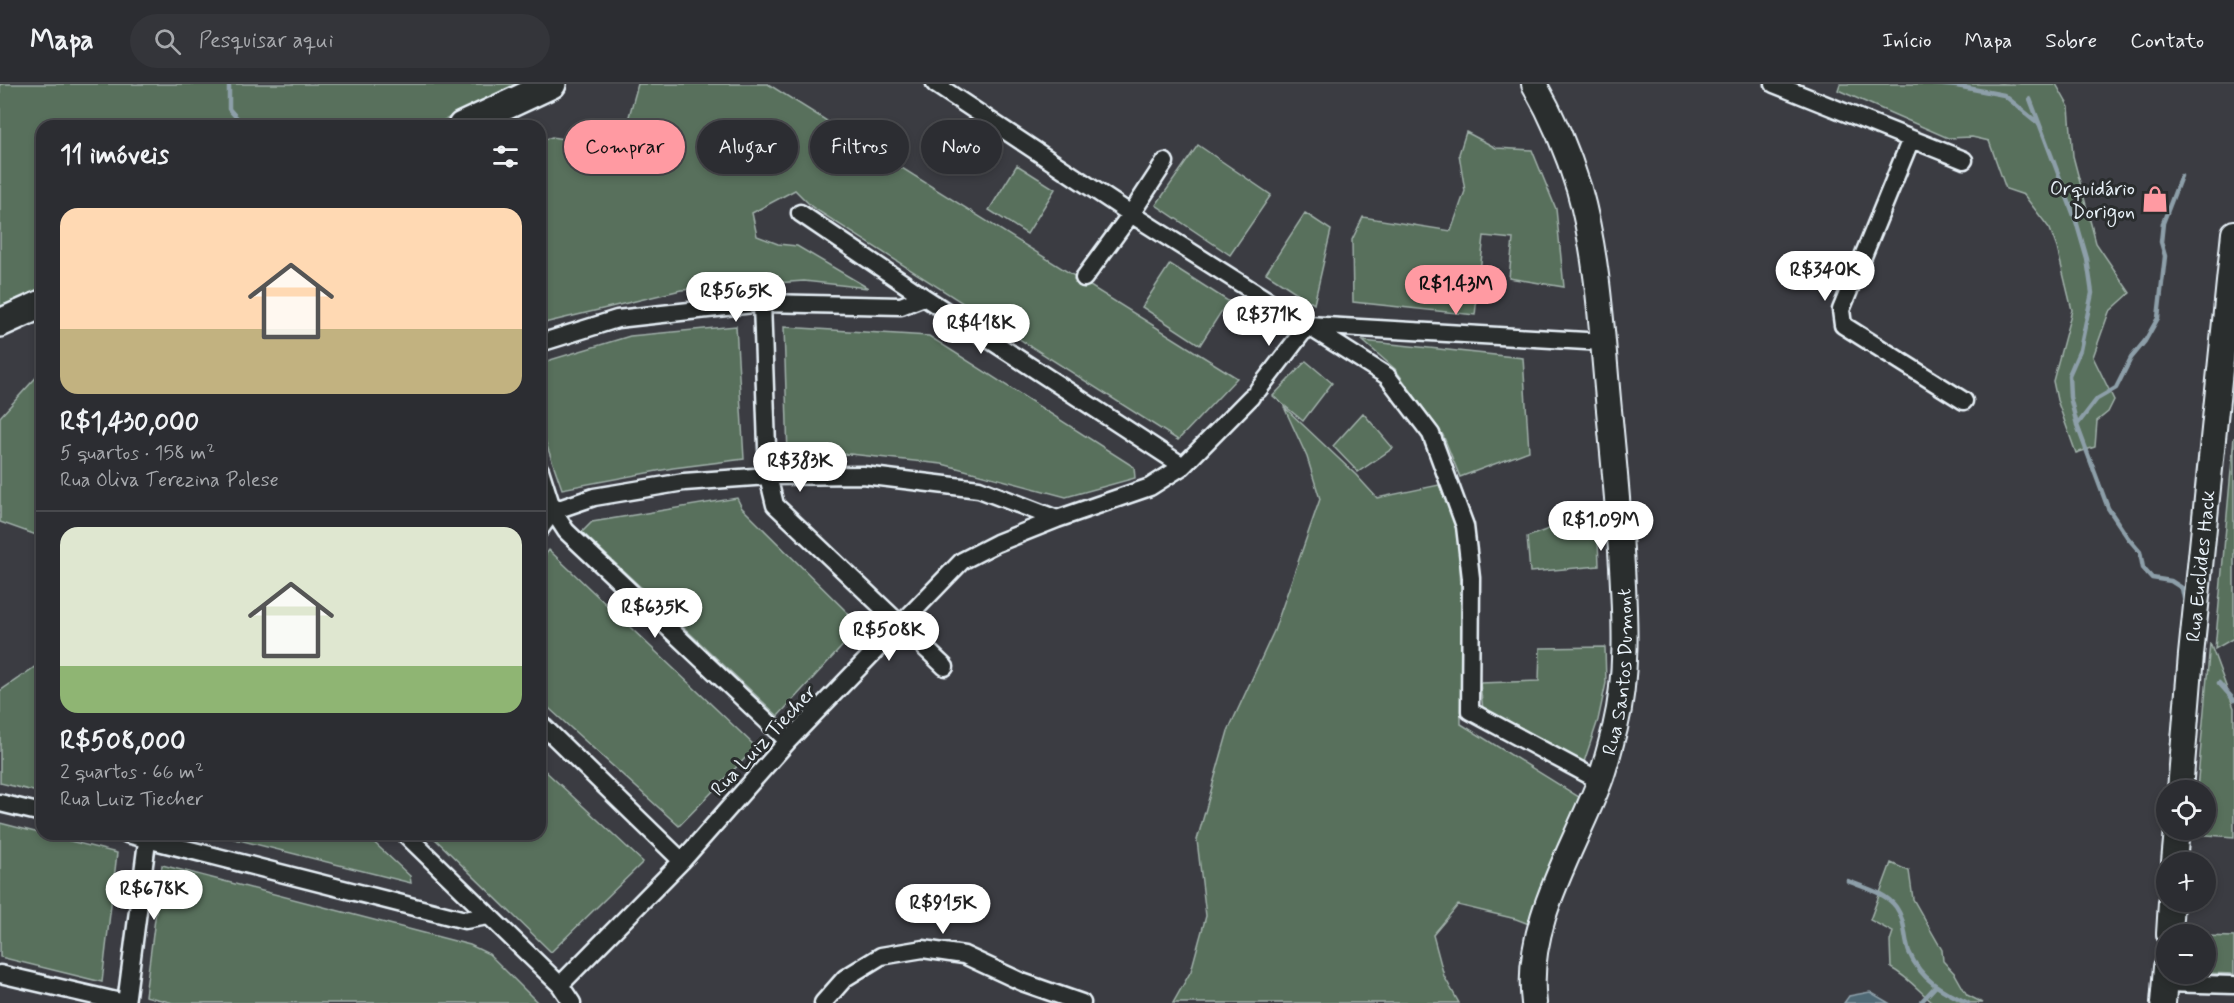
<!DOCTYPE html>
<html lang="pt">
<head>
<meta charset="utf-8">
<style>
	:root { --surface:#2c2d32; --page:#34353a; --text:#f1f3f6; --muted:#a6a8ac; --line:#48494d; --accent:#ff9aa2 }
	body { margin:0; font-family:Mynerve,sans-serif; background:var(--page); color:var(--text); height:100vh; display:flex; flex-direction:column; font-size:22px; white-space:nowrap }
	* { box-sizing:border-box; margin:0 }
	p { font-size:20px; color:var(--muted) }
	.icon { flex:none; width:33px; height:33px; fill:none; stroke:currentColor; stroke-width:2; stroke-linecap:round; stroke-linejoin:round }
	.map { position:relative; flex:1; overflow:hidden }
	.details { position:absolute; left:36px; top:36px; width:510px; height:720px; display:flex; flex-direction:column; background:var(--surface); border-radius:18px; box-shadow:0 3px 9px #0003,0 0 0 2px var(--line) }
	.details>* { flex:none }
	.guide { position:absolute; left:564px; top:36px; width:570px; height:54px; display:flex; gap:12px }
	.buttons { position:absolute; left:2156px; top:696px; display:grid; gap:12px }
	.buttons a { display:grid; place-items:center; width:60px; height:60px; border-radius:50%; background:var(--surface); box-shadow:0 3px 9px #0003,0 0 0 2px var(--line); font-size:30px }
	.price { position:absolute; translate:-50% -51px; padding:0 14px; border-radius:21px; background:#fff; color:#222; font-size:20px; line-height:39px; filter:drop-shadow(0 2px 3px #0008) }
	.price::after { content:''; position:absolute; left:50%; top:36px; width:18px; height:14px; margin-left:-9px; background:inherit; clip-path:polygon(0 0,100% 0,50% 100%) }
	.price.active { background:var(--accent); color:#111 }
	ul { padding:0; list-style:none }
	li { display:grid; align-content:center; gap:12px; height:318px; padding:0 24px }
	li+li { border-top:2px solid var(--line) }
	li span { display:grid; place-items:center; height:186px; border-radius:18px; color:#555 }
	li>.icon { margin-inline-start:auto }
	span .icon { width:108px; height:108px; fill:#fffc; stroke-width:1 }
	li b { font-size:26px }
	h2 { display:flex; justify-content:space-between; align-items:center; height:72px; padding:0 24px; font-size:26px }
	.tag { padding:0 21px; border-radius:27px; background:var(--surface); box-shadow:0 3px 9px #0003,0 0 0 2px var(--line); font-size:21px; line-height:54px }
	.tag.active { background:var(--accent); color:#111 }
	header { display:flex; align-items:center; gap:36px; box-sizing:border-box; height:84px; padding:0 30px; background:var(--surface); border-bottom:2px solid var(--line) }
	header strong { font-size:28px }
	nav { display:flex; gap:33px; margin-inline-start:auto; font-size:21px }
	.search { width:420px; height:54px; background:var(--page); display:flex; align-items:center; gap:15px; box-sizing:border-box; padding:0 21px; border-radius:33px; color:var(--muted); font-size:22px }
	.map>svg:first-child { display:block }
</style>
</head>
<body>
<header>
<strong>Mapa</strong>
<div class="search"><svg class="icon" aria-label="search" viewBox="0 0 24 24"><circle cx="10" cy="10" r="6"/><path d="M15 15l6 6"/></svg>Pesquisar aqui</div>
<nav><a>Início</a><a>Mapa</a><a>Sobre</a><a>Contato</a></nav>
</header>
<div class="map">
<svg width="2234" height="919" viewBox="0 0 2234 919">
	<rect width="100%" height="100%" fill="#3b3c42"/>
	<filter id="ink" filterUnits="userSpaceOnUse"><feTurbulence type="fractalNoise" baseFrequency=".0167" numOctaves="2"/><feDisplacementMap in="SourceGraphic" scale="12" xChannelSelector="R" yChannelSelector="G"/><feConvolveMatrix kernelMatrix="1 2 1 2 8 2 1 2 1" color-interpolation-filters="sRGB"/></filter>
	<g filter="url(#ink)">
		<!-- green -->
		<path fill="#586f5b" stroke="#a0b0aa" stroke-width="1.5" d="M0 0H521L432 42H42V209L0 226Z
			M638 0H768L1237 294 1178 356 812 123 795 106 752 129 757 152 778 160 797 162 868 204 804 197 681 206 540 240V57L552 53 620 65Z
			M1840 0H2056L2069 23 2073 72 2096 159 2130 209 2109 228 2093 273 2114 316 2108 328 2097 337 2095 363 2076 369 2057 316 2053 297 2072 226 2057 164 2050 145 2024 111 2006 105 1989 57 1972 53 1948 54 1838 6Z
			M1466 48 1496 64 1532 66 1556 125 1564 203 1509 194 1513 155 1484 152 1475 231 1353 218 1352 156 1363 133 1451 147 1465 107 1459 70Z
			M1198 61 1271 111 1230 171 1156 121Z
			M1017 81 1055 105 1027 150 989 126Z
			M1305 129 1331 146 1314 220 1266 189Z
			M1170 180 1228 217 1200 261 1142 223Z
			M736 242 744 375 673 384 562 405 540 342V279L630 252Z
			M784 243 929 252 1134 383 1135 394 1066 413 942 380 850 370 788 372Z
			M1363 257 1523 274 1529 367 1460 393 1443 351 1395 285Z
			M1306 277 1332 299 1303 337 1273 312Z
			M42 287V402L38 411 39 452 0 438V333Z
			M1284 323 1356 391 1377 414 1439 401 1459 447 1461 510V640L1579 713 1548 806 1529 840 1516 835 1458 821 1433 851 1444 892 1459 919H1173L1191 887 1206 832 1197 756 1228 647 1274 547 1320 415 1307 373Z
			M1363 329 1393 364 1358 388 1333 362Z
			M2234 353V554L2215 565Z
			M737 414 742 424 861 542 778 632 582 448 592 438Z
			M1597 427 1599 482 1530 488 1527 453Z
			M549 466 756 663 679 742 540 616V478Z
			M2210 559 2234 624V753L2193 750V746H2205V706H2197Z
			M1605 563 1606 599 1598 636 1583 681 1483 626 1480 599 1539 597 1540 564Z
			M42 578V709L0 699V607Z
			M540 682 643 778 551 868 430 750H540Z
			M0 739 117 769 102 898 0 873Z
			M215 750H365L410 792 411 799Z
			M1891 779 1909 787 1913 815 1942 866 1943 877 1955 890 1967 911 1983 919H1933C1918 906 1908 893 1891 884L1890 857 1893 848 1870 836Z
			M162 781 470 861 489 870 538 919H173L145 912Z
			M2205 852 2234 853V890L2205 889Z"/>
		<!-- water -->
		<path fill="#506975" stroke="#8d9fa9" stroke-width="1.5" d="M1870 908 1889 919H1844L1849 912Z"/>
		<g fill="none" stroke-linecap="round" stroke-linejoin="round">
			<!-- stream -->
			<path stroke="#8d9fa9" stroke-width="4.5" d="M229 0V25L244 42
				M1932 0 1957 2 2004 11 2038 39
				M2030 15 2076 137 2087 175 2092 209 2080 266 2069 291 2070 313 2077 341 2108 424 2128 454 2140 468 2143 484 2152 494 2171 497 2182 504 2185 519
				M2077 341 2097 315 2116 304 2131 274 2145 257 2158 234 2165 172 2161 158 2163 139 2181 92
				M2219 599 2234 616
				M1848 797C1864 804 1885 808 1896 823 1906 837 1904 854 1909 868 1921 896 1942 907 1968 919
				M1920 919 1935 903"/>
			<defs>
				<path id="street" d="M935 0 1131 130 1387 292 1431 350 1465 442 1471 494 1470 627 1600 697
					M1774 0 1964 76
					M1911 55 1841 226 1843 241 1964 317
					M800 129 924 213 1183 382
					M1084 194 1131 130 1165 78
					M762 219 768 392 775 421 945 583
					M540 259 617 235 762 219 901 222 924 213
					M1258 306 1308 241 1603 258
					M540 386 553 427 566 447 788 657
					M540 445 553 427 594 413 684 398 768 392 863 391 979 405 1057 435
					M540 639 682 777
					M0 719 42 729
					M127 750 465 836 488 832
					M405 750 560 901 572 919
					M0 890 125 919
					M2165 899 2234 901
					M560 901 682 777 788 657 962 477 997 459 1057 435 1150 403 1183 382 1251 313
					M126 919 148 750
					M823 919 845 894 881 872 923 865 964 871 1022 898 1082 919"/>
				<g id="secondary">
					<path id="s1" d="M2180 706 2191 571 2234 149"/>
					<path d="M2174 778 2177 746"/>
					<path d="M2169 850 2171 818"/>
					<path id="s2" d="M1534 919C1524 841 1572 769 1599 699 1606 681 1610 662 1615 644 1628 591 1625 536 1622 483 1619 430 1614 378 1609 326 1602 253 1599 176 1579 105 1568 69 1553 33 1534 0"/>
					<path d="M2163 919 2166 883"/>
				</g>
				<path id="primary" d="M462 42 552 0
					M0 239 42 220"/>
			</defs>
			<!-- street casing -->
			<use href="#street" stroke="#e8f1f8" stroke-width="21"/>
			<!-- secondary casing -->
			<use href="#secondary" stroke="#e8f1f8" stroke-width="28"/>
			<!-- primary casing -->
			<use href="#primary" stroke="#e8f1f8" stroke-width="32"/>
			<!-- street -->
			<use href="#street" stroke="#2a2d2e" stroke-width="16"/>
			<!-- secondary -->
			<use href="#secondary" stroke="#2a2d2e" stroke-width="24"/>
			<!-- primary -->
			<use href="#primary" stroke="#2a2d2e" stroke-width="27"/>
		</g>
	</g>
	<!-- icons -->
	<defs>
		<symbol id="shop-bare" viewBox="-9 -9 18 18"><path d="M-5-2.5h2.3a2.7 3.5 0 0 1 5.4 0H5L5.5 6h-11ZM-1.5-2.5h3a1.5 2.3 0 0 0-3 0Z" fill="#ff9aa2" stroke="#2a2d2e" stroke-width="2.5" paint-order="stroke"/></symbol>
	</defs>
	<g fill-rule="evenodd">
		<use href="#shop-bare" x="2136" y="96" width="38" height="38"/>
	</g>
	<g text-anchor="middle" stroke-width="6" stroke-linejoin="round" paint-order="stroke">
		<!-- poi labels -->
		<g font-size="20" fill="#e8f1f8" stroke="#2a2d2e" text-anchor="end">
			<text x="2135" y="111">Orquidário<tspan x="2135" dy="23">Dorigon</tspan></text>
		</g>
		<!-- street labels -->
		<g font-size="20" fill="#e8f1f8" stroke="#2a2d2e">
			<text dy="7" stroke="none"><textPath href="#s1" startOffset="225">Rua Euclides Hack</textPath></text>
			<text dy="7" stroke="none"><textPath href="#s2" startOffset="346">Rua Santos Dumont</textPath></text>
			<text transform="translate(763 656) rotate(-47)" y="7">Rua Luiz Tiecher</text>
		</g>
	</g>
</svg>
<div class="buttons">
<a><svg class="icon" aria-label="locate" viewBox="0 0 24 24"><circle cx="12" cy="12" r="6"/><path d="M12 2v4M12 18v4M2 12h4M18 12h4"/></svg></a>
<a>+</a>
<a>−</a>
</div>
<b class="price" style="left:1825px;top:218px">R$340K</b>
<b class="price active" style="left:1456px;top:232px">R$1.43M</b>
<b class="price" style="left:736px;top:239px">R$565K</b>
<b class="price" style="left:1269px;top:263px">R$371K</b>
<b class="price" style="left:981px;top:271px">R$418K</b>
<b class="price" style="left:800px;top:409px">R$383K</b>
<b class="price" style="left:1601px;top:468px">R$1.09M</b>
<b class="price" style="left:655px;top:555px">R$635K</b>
<b class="price" style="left:889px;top:578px">R$508K</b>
<b class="price" style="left:154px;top:837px">R$678K</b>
<b class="price" style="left:943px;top:851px">R$915K</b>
<div class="guide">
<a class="tag active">Comprar</a>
<a class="tag">Alugar</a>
<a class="tag">Filtros</a>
<a class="tag">Novo</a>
</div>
<section class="details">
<h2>11 imóveis<svg class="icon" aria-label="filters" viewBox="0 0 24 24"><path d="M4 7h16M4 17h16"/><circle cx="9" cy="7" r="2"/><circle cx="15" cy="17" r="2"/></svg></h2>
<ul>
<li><span style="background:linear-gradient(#ffd9b3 65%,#c2b280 0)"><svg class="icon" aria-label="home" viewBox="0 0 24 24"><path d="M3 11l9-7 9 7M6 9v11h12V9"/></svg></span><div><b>R$1,430,000</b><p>5 quartos · 158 m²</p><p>Rua Oliva Terezina Polese</p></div></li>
<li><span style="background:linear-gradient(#dfe7d0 75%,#8fb573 0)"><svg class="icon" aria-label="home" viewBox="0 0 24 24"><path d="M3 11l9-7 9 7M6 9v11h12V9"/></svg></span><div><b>R$508,000</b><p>2 quartos · 66 m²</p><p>Rua Luiz Tiecher</p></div></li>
</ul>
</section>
</div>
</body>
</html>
